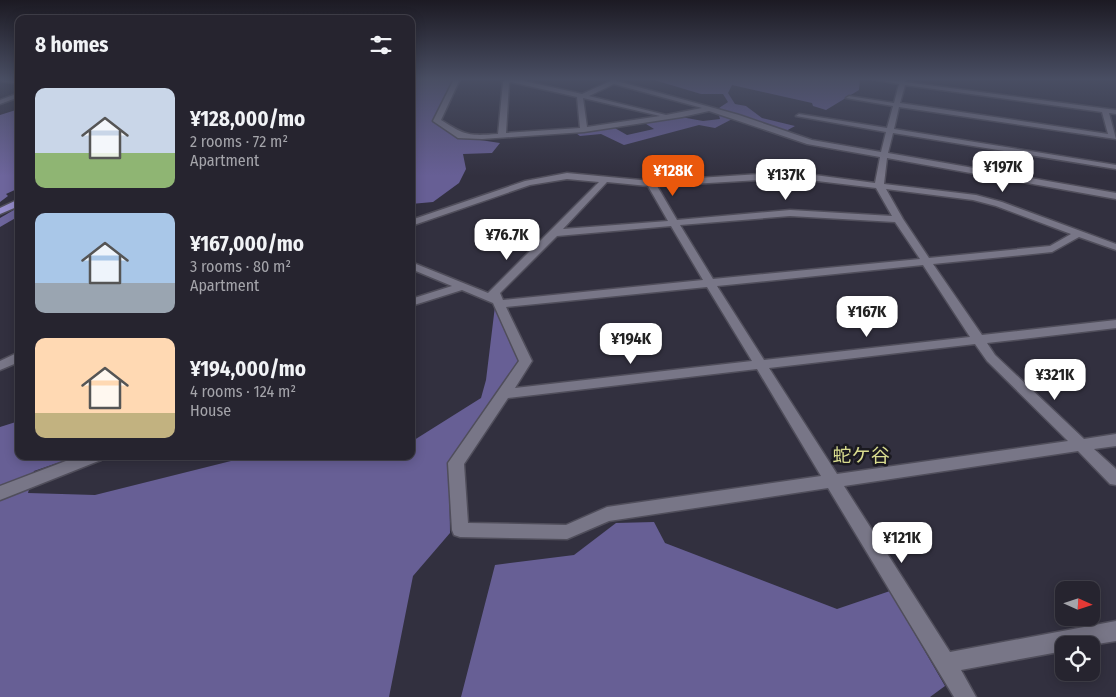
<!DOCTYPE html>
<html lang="en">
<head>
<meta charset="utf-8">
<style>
	:root { --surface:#26242f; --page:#32303b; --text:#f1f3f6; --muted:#a4a4aa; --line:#42414b; --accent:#ea580c }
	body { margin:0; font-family:"Fira Sans Condensed","Noto Sans JP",sans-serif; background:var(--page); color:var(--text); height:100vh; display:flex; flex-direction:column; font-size:19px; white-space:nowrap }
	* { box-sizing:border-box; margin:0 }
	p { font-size:16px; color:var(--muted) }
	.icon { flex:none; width:28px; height:28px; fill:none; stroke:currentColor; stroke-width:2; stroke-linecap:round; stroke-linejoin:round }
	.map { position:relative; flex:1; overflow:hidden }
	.sheet { position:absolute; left:15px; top:15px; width:400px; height:445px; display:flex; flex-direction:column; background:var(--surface); border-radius:10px; box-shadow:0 2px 12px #0003,0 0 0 1px var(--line) }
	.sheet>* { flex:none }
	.needle { width:32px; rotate:93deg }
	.buttons { position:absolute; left:1055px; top:581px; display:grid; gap:10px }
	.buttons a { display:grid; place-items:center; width:45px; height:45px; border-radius:10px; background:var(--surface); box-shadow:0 2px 12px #0003,0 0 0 1px var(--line); font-size:25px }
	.price { position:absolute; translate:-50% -42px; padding:0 11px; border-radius:10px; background:#fff; color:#222; font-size:16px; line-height:32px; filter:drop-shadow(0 1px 2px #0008) }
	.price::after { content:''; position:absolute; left:50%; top:30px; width:15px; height:11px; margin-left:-8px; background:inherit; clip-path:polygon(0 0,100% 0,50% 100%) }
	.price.active { background:var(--accent); color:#fff }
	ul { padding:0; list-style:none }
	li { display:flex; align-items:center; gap:15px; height:125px; padding:0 20px }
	li span { display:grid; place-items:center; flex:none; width:140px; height:100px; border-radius:10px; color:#555 }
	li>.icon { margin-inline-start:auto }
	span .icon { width:60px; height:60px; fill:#fffc; stroke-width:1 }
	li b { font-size:21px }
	h2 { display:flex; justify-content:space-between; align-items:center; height:60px; padding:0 20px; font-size:21px }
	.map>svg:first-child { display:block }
</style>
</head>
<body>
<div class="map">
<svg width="1116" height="697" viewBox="0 0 1116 697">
	<rect width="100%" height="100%" fill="#32303f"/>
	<!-- forest -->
	<path fill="#675f95" d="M411 79H455L434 120 460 137 500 143 492 153 463 154 466 169 459 183 433 202 411 204Z
		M651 79H860L859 90 826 110 813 106 812 103 732 85 728 93 735 104 746 106 762 118 795 126 786 131 738 116 715 128 699 125 624 145 601 134 580 136 573 131 613 127 627 135 654 129 643 122 681 117 703 121 720 119 718 112 711 110 719 108 728 102 723 94H701Z
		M495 306 519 363 449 466 450 533 413 576 389 697H0V427L19 421V456H78L34 471 28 493 95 495 251 456H411V442L481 398 486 380Z
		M654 522 665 543 837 609 890 591 945 686 930 697H461L495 565 574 555 616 523Z"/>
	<!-- water -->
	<path fill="#6d659c" d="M19 109V188L6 194 8 196 0 202V115Z"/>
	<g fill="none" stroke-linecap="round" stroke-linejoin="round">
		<!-- river -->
		<path fill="#6d659c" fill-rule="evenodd" d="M19 207V216L0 227V218Z"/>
		<defs>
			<path id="minor" d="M0 79 19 80V84L0 81Z
				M454 79H460L441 120C466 136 469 136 498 134L503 82 505 79H515L582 94 613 80 739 115 812 140 881 152 886 132 796 116 799 114 887 128 893 106 846 98 849 96 894 103 899 84 872 79 899 81 900 79H906L905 82 1116 110V114L1109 113 1116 139 899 107 894 129 1116 165V169L893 133 888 153 1116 193V199L887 158 884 184 976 195 1002 202 1116 244V250L1079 237 1052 252 933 264 982 335 1116 320V328L987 343 995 355 1084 439 1116 434V446L1094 449 1116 469V485L1110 484 1078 451 844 486 950 652 1116 621V641L1091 645H1064V651L961 670 976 697H954L828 488 609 521 567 539 460 537 454 535 452 530 448 463 519 361 493 303 462 290 411 306V299L452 286 411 269V262L488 293 599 182 567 179 530 185 411 226V220L525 181 567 173 651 181 792 172 875 183 880 157 807 144 709 111 682 117 584 132 482 139 458 138 433 121ZM511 82 577 97 580 128 506 133 509 83ZM614 84 702 108 666 115 589 96ZM905 85 1102 112 1108 134 900 103ZM583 98 660 116 587 127ZM792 178 876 188 892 216 790 210 677 220 657 186ZM607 182 648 186 668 221 563 229ZM886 189 973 200 996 206 1071 234 1050 246 929 258 903 219ZM790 216 895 222 920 259 713 279 680 225ZM671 226 703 280 503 300 500 293 557 236ZM923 265 970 337 764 360 717 286ZM707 287 752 361 515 388 532 361 506 307ZM975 344 987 361 1068 441 837 474 769 368ZM757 369 821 476 607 507 566 525 468 523 464 464 508 398Z
				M19 93V97L0 104V100Z
				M19 352V362L0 370V361Z
				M79 456H103L101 460 0 500V486Z"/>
			<path id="major" d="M19 199V206L0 214V208Z"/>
		</defs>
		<!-- minor casing -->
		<use href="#minor" stroke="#504e5b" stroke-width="3"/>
		<!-- major casing -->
		<use href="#major" stroke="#504e5b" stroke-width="3"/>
		<!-- minor -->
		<use href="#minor" fill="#787687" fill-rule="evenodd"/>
		<!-- major -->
		<use href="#major" fill="#978ecd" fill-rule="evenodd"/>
	</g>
	<!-- sky -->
	<linearGradient id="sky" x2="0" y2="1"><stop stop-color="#1c1a23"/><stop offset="0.45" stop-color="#494e63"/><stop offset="1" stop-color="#494e63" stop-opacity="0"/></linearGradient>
	<rect width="1116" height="176" fill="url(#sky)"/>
	<g text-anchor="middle" stroke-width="5" stroke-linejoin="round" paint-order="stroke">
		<!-- near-quarter labels -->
		<g font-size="19" fill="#d9dc8e" stroke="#1a1920">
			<text x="861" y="462">蛇ケ谷</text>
		</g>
	</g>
</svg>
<div class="buttons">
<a><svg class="needle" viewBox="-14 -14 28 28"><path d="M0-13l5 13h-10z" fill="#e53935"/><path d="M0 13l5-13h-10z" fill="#a4a4aa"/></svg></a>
<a><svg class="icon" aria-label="locate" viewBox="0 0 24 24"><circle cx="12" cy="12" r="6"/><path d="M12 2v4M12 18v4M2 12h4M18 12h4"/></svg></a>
</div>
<b class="price" style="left:1003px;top:193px">¥197K</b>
<b class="price active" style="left:673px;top:197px">¥128K</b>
<b class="price" style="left:786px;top:201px">¥137K</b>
<b class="price" style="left:507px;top:261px">¥76.7K</b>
<b class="price" style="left:867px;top:338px">¥167K</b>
<b class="price" style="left:631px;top:365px">¥194K</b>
<b class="price" style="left:1055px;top:401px">¥321K</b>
<b class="price" style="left:902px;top:564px">¥121K</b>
<section class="sheet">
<h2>8 homes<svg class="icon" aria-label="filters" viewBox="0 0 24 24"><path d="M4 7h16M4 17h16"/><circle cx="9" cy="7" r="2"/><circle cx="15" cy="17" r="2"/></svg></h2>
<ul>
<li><span style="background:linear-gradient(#c9d6e8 65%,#8fb573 0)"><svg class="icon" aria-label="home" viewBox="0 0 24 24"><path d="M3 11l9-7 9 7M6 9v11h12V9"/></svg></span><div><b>¥128,000/mo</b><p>2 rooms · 72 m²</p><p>Apartment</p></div></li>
<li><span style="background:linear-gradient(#a9c7e8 70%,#9aa5b1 0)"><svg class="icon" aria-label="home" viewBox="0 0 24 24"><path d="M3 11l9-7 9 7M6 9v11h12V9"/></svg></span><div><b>¥167,000/mo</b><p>3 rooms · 80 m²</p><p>Apartment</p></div></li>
<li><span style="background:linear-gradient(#ffd9b3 75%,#c2b280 0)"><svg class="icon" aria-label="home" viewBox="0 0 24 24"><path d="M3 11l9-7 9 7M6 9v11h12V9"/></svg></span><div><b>¥194,000/mo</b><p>4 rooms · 124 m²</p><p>House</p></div></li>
</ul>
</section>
</div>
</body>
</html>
